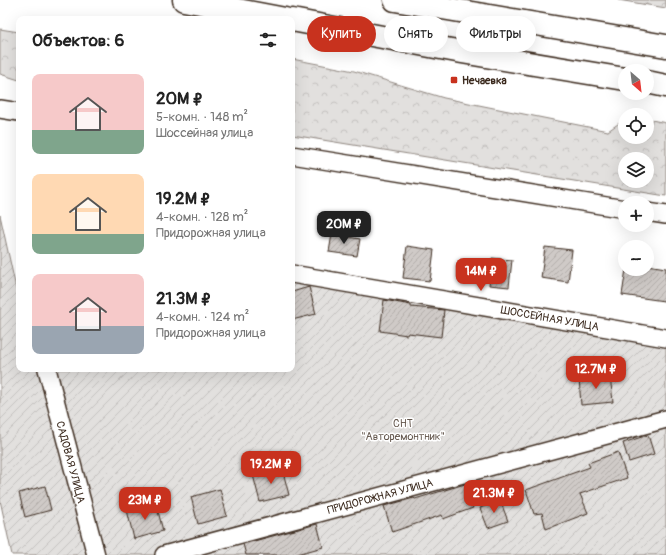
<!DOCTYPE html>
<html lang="ru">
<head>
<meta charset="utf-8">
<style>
	:root { --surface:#fff; --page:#f6f6f6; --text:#222; --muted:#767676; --accent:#c8321e }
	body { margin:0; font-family:Pangolin,sans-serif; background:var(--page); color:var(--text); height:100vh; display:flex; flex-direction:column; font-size:15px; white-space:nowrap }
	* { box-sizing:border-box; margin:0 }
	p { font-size:13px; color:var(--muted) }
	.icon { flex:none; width:22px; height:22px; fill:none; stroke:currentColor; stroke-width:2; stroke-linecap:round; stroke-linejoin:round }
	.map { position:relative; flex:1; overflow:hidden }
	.sheet { position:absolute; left:16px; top:16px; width:279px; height:356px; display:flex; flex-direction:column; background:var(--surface); border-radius:8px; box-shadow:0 4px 16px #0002 }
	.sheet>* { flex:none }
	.guide { position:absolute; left:307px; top:16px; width:299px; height:36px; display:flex; gap:8px }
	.needle { width:26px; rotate:152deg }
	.fabs { position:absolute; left:618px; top:64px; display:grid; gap:8px }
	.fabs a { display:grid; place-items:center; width:36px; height:36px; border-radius:50%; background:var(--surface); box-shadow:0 4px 16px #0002; font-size:20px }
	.price { position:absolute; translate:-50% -34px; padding:0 9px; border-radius:8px; background:var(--accent); color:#fff; font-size:13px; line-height:26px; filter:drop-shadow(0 1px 2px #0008) }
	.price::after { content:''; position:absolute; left:50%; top:24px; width:12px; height:9px; margin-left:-6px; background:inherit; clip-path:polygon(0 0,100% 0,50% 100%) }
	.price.active { background:#222; color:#fff }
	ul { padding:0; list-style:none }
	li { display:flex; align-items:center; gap:12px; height:100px; padding:0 16px }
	li span { display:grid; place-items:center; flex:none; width:112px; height:80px; border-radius:8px; color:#555 }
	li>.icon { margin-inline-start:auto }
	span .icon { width:48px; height:48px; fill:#fffc; stroke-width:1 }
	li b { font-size:17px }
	h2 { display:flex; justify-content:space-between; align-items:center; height:48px; padding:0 16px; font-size:17px }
	.chip { padding:0 14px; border-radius:18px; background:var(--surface); box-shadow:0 4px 16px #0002; font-size:14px; line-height:36px }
	.chip.active { background:var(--accent); color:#fff }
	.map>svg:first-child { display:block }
</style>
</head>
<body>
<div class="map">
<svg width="666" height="555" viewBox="0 0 666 555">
	<defs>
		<pattern id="forest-crowns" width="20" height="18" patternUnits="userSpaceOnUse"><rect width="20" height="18" fill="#e2e0de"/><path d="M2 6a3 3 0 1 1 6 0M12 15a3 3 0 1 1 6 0" fill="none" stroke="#c3c0be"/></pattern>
		<pattern id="garden-furrows" width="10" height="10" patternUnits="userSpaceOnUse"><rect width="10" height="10" fill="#e2e0de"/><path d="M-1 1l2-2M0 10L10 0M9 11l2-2" fill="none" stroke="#c3c0be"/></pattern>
		<pattern id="building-hatch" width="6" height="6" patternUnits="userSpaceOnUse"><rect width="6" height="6" fill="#cfcac7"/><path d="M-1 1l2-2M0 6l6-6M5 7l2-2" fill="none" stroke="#b3aeaa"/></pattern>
	</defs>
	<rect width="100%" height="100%" fill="#fff"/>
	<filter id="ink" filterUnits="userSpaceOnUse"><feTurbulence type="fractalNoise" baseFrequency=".025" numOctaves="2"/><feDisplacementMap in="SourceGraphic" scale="8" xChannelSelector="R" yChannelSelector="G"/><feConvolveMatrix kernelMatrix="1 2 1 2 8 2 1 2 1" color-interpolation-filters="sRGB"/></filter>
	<g filter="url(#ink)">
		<!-- forest -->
		<path fill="url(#forest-crowns)" stroke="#8e857e" fill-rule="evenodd" d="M618 0H666V8Z
			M0 29 19 32V80L0 74Z
			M292 59 354 71 444 98 608 131 625 119V137H647V119L666 123V196L292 135ZM625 159H647V181H625Z"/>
		<!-- garden -->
		<path fill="url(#garden-furrows)" stroke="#8e857e" d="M0 215 19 302V369H292V283L666 345V555H12L0 500Z"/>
		<!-- building -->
		<path fill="url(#building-hatch)" stroke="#3b2a1e" d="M332 234 360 239 357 256 329 252Z
			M407 246 434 250 430 281 403 278Z
			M545 247 572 250 568 282 541 278Z
			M492 258 512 260 509 287 489 285Z
			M647 265 666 268V290L664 301 622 295 626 269H647Z
			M309 287 316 314 292 320V292Z
			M384 300 411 305V307L444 310 441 337 408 333 407 335 380 331Z
			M610 375 613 402 581 405 579 378Z
			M648 435 654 454 629 462 623 443Z
			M618 452 627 478 580 494 588 513 546 529 542 513 534 514 526 490 590 467 588 463Z
			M282 468 289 495 260 502 253 475Z
			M465 484 473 508 443 519 442 515 392 532 384 506 414 498 415 499Z
			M45 486 51 510 25 517 19 493Z
			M220 489 227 516 198 524 191 497Z
			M500 500 508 521 488 528 480 508Z
			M156 503 163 531 134 539 127 510Z
			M317 524 323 547 294 555H246L243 544Z"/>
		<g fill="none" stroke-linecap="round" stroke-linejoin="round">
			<defs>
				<path id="street" d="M0 109 19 112
					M292 155 625 209
					M647 212 666 215
					M292 274 666 338
					M47 369 96 555
					M164 555 666 419"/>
				<path id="highway" d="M184 0 285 19
					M395 0 666 46
					M292 20 462 52 625 79
					M647 82 666 86"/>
			</defs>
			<!-- street casing -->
			<use href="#street" stroke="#3b2a1e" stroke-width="20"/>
			<!-- highway casing -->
			<use href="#highway" stroke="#3b2a1e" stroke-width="25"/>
			<!-- street -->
			<use href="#street" stroke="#fff" stroke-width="17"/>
			<!-- highway -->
			<use href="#highway" stroke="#fff" stroke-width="22"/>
		</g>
	</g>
	<!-- markers -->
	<rect fill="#c8321e" stroke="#fff" stroke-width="1.5" x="450" y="76" width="8" height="8" rx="2"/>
	<g text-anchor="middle" stroke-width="3" stroke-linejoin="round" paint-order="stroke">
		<!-- poi labels -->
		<g font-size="11" font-weight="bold" fill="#3b2a1e" stroke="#fff" text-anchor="start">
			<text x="462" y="84">Нечаевка</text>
		</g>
		<!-- street labels -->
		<g font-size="11" fill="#3b2a1e" stroke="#fff">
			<text transform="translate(550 318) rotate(10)" y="4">ШОССЕЙНАЯ УЛИЦА</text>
			<text transform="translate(71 462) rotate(75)" y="4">САДОВАЯ УЛИЦА</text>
			<text transform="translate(380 496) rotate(-15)" y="4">ПРИДОРОЖНАЯ УЛИЦА</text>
		</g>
		<!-- park labels -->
		<g font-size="11" fill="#65584e" stroke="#fff">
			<text x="403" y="427">СНТ<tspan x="403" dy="13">"Авторемонтник"</tspan></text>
		</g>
	</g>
</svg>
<div class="fabs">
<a><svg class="needle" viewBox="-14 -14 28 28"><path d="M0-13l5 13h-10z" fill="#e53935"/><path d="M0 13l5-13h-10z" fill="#767676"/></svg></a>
<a><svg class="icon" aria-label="locate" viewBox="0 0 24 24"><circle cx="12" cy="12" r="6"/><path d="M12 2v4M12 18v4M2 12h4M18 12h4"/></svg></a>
<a><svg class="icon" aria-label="layers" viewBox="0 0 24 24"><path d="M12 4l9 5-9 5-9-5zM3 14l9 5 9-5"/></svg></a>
<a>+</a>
<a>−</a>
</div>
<b class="price active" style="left:344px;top:245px">20M ₽</b>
<b class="price" style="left:481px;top:292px">14M ₽</b>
<b class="price" style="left:596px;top:390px">12.7M ₽</b>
<b class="price" style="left:271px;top:485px">19.2M ₽</b>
<b class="price" style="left:494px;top:514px">21.3M ₽</b>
<b class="price" style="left:145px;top:521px">23M ₽</b>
<div class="guide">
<a class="chip active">Купить</a>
<a class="chip">Снять</a>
<a class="chip">Фильтры</a>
</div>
<section class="sheet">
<h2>Объектов: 6<svg class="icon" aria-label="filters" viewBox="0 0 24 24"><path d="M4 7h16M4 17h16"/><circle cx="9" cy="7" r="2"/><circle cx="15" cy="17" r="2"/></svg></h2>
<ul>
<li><span style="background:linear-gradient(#f6c9c9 70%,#7fa58c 0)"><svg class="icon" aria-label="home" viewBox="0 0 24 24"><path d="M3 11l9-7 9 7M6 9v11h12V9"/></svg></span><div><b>20M ₽</b><p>5-комн. · 148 m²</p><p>Шоссейная улица</p></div></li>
<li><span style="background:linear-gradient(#ffd9b3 75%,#7fa58c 0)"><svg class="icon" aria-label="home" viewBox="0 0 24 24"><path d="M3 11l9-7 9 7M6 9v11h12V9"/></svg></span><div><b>19.2M ₽</b><p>4-комн. · 128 m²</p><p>Придорожная улица</p></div></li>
<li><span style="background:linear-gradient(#f6c9c9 65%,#9aa5b1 0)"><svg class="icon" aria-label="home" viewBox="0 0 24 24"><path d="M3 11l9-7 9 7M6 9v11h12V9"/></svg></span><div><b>21.3M ₽</b><p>4-комн. · 124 m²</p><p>Придорожная улица</p></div></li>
</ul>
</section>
</div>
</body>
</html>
